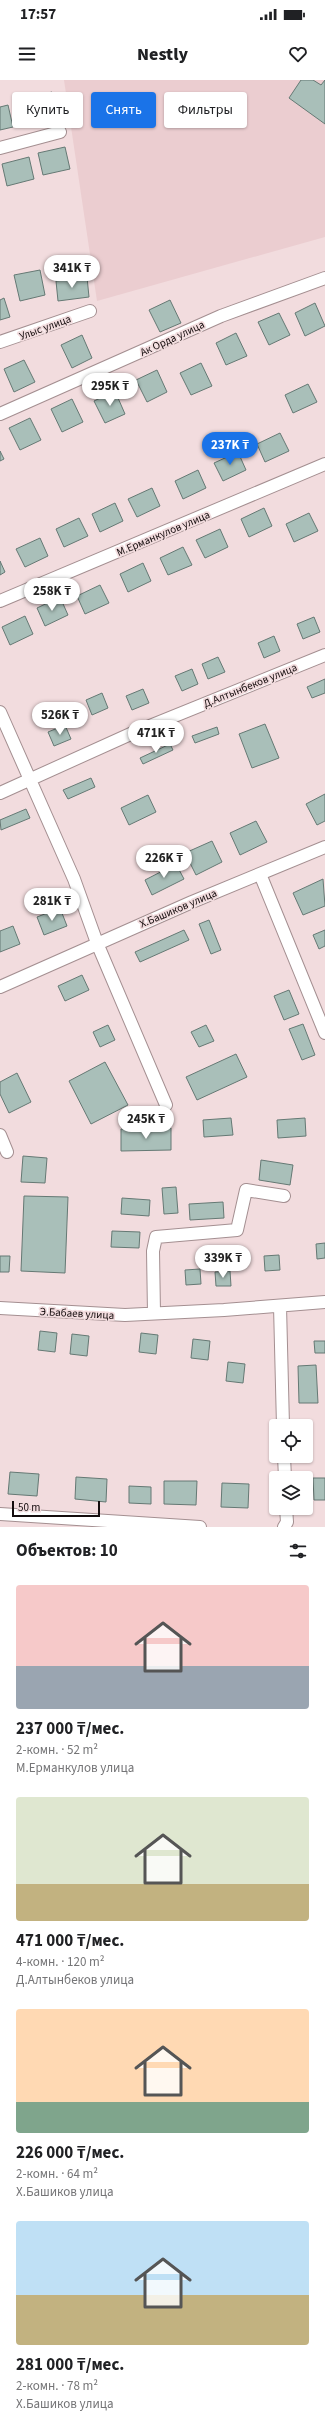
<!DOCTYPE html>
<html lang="ru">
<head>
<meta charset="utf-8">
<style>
	:root { --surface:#fff; --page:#f2f2f2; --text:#202124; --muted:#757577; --accent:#1a73e8 }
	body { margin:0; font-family:"Source Sans 3",sans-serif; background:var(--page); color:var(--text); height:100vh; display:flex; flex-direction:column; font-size:15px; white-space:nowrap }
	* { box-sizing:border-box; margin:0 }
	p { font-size:13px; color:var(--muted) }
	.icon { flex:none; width:22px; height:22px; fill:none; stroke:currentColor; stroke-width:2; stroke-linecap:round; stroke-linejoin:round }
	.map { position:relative; height:1447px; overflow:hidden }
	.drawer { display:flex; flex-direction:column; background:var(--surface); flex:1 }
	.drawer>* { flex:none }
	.banner { position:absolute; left:12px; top:12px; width:301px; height:36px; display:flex; gap:8px }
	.buttons { position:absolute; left:269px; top:1339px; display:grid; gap:8px }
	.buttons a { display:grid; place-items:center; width:44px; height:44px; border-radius:4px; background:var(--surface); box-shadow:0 1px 3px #0004; font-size:20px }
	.scale { position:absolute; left:12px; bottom:10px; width:88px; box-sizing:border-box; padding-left:4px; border:2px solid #140c0d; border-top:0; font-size:11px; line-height:14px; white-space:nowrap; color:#140c0d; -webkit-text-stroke:3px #f2dcde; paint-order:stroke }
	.price { position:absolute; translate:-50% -34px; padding:0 9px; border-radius:14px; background:#fff; color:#222; font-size:13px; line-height:26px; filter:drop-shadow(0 1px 2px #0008) }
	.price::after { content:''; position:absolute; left:50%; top:24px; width:12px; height:9px; margin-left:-6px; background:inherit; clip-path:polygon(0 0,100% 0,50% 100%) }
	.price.active { background:var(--accent); color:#fff }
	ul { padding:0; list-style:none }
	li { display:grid; align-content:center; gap:8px; height:212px; padding:0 16px }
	li span { display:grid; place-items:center; height:124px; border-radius:4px; color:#555 }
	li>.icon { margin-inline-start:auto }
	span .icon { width:72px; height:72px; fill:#fffc; stroke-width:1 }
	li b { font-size:17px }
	h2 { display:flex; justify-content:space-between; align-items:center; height:48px; padding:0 16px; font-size:17px }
	.chip { padding:0 14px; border-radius:4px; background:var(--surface); box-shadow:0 1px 3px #0004; font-size:14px; line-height:36px }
	.chip.active { background:var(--accent); color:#fff }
	.status { display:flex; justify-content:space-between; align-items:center; height:28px; padding:0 20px; background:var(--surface); direction:ltr }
	.status svg { height:11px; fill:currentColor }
	header { display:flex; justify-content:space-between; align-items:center; height:52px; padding:0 16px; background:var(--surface); font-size:18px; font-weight:800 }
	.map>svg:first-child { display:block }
</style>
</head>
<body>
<div class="status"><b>17:57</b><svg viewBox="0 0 49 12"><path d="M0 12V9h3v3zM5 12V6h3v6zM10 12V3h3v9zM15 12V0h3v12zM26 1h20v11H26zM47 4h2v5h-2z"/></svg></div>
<header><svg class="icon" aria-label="menu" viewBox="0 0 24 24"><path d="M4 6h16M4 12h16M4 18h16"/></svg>Nestly<svg class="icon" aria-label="heart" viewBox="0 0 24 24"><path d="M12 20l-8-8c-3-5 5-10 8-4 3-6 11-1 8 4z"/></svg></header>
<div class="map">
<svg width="325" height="1447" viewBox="0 0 325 1447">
	<rect width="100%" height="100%" fill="#f2dcde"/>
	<!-- built -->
	<path fill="#ebcdd0" d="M64 0H325V157L97 221Z"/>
	<!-- building -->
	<path fill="#a9bfb9" stroke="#657974" d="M301 0H313L321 5 325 0V44L289 18Z
		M52 12 57 34 30 41 25 19Z
		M8 25 13 47 0 50V27Z
		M65 67 70 89 43 95 38 73Z
		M29 77 34 99 7 106 2 84Z
		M40 190 45 215 20 221 14 195Z
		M87 197 89 217 58 221 56 201Z
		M4 218 10 237 0 240V220Z
		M170 220 181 243 160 252 149 230Z
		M315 223 325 246 305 256 295 233Z
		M279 233 290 255 269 265 258 242Z
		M236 253 247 276 226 285 216 263Z
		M82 255 92 278 72 288 61 265Z
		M24 280 35 302 14 312 4 289Z
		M201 283 212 306 191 315 180 293Z
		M157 290 167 312 147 322 136 300Z
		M308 304 317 322 293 333 285 315Z
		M115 311 125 334 105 343 94 321Z
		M72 319 83 342 62 352 51 329Z
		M30 338 41 360 20 370 9 348Z
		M280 353 289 371 265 382 257 364Z
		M0 371 4 379 0 381Z
		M238 372 246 390 223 401 214 383Z
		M198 390 206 408 183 419 175 401Z
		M152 408 160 426 137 437 128 419Z
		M115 423 123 441 100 452 92 434Z
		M264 428 272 446 249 457 241 439Z
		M309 433 318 451 294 462 286 444Z
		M79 438 88 456 64 467 56 449Z
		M220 449 228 467 205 478 196 460Z
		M40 458 48 476 25 487 16 469Z
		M183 467 192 485 168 495 160 478Z
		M0 481 5 492 0 495Z
		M143 483 151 501 128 512 120 494Z
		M100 505 109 523 85 534 77 516Z
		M60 517 68 535 45 546 37 528Z
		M25 536 33 554 10 565 2 547Z
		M314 537 320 552 303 559 297 544Z
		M274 556 280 571 264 578 258 563Z
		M218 577 225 592 208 599 202 584Z
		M192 589 198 604 182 611 175 596Z
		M325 599V613L312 618 307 607Z
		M143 609 149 623 132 630 126 616Z
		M102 613 108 628 92 635 86 620Z
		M265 644 279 678 252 688 239 654Z
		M65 645 71 659 54 666 48 652Z
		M217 647 219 654 195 663 192 656Z
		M170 664 173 670 143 684 140 678Z
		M91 698 95 707 68 719 63 710Z
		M325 714V741L317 745 306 724Z
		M148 715 156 732 129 745 121 728Z
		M26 729 30 738 1 750 0 740Z
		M256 741 267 762 240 775 230 753Z
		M212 761 222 782 196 795 185 773Z
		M176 784 184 799 152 815 145 800Z
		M323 799 325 826 303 835 293 813Z
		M60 828 67 846 44 855 37 837Z
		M209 840 221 870 211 874 199 844Z
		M13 846 20 864 0 872V851Z
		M184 850 189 860 140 882 135 872Z
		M325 850V866L319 869 313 855Z
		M82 895 89 910 65 921 58 906Z
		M289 910 299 934 284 940 274 916Z
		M303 944 315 975 302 980 289 949Z
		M108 945 115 960 100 967 93 952Z
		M206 945 214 961 199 967 191 952Z
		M236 974 247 997 197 1020 186 997Z
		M105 982 128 1025 91 1044 69 1001Z
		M17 993 31 1022 9 1033 0 1014V1002Z
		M231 1038 233 1055 204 1057 203 1040Z
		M305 1038 306 1056 278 1058 277 1040Z
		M171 1048V1070L121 1071V1049Z
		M23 1076 47 1078 45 1103 21 1102Z
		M261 1080 293 1085 290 1105 259 1100Z
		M176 1107 178 1133 164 1134 162 1108Z
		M24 1116 68 1117 65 1193 21 1191Z
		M122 1118 150 1120 149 1136 121 1134Z
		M223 1122 224 1138 190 1140 189 1124Z
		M112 1151 140 1152 139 1168 111 1167Z
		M325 1163V1178L317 1179 316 1164Z
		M279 1175 280 1190 265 1191 264 1176Z
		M0 1176H10L9 1192H0Z
		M200 1189 201 1204 186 1205 185 1190Z
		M230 1191 231 1206H216L215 1192Z
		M40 1251 57 1253 55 1272 38 1270Z
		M141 1253 158 1255 156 1274 139 1272Z
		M72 1254 89 1256 87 1276 70 1274Z
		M193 1259 210 1261 208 1280 191 1278Z
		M314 1261H325V1273H315Z
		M228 1282 245 1284 243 1303 226 1301Z
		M316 1285 318 1323H299L298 1286Z
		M10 1392 39 1394 37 1416 8 1414Z
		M76 1397 107 1399 106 1422 75 1419Z
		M313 1398H325V1420H314Z
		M164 1401H197L196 1425 164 1424Z
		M222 1403 249 1404 248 1428 221 1427Z
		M129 1406 151 1407V1424L129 1423Z"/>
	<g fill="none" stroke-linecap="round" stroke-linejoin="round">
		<defs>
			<path id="street" d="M0 68 60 52
				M0 262 90 231
				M0 334 221 236 325 198
				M0 521 325 384
				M0 632 74 799 97 863 166 1025
				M0 713 135 652 325 575
				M260 794 325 953
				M0 907 192 822 325 767
				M0 1055 7 1072
				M280 1226 283 1346
				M0 1228 125 1235 224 1230 325 1222
				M154 1233 153 1171 156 1157 237 1150 246 1110 284 1116
				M284 1376 285 1398
				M0 1434 200 1447
				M284 1447 287 1442 286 1428"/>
		</defs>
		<!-- street casing -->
		<use href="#street" stroke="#a48f91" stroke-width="14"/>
		<!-- street -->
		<use href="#street" stroke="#fff" stroke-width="12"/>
	</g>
	<g text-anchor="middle" stroke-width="3.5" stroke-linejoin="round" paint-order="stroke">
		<!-- street labels -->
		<g font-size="11" fill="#140c0d" stroke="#f2dcde">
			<text transform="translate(45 247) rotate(-20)" y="4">Улыс улица</text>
			<text transform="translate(172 258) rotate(-25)" y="4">Ак Орда улица</text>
			<text transform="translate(163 453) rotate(-23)" y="4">М.Ерманкулов улица</text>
			<text transform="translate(250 605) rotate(-22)" y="4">Д.Алтынбеков улица</text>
			<text transform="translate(178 828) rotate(-23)" y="4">Х.Башиков улица</text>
			<text transform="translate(77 1233) rotate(3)" y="4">Э.Бабаев улица</text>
		</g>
	</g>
</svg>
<div class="buttons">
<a><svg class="icon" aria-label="locate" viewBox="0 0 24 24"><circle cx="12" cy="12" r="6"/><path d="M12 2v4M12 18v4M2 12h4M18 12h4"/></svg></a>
<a><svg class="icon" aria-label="layers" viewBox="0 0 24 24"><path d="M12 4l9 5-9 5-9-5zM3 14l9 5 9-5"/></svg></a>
</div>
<div class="scale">50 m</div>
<b class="price" style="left:72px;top:209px">341K ₸</b>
<b class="price" style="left:110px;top:327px">295K ₸</b>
<b class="price active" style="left:230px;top:386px">237K ₸</b>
<b class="price" style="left:52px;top:532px">258K ₸</b>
<b class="price" style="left:60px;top:656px">526K ₸</b>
<b class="price" style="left:156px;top:674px">471K ₸</b>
<b class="price" style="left:164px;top:799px">226K ₸</b>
<b class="price" style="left:52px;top:842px">281K ₸</b>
<b class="price" style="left:146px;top:1060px">245K ₸</b>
<b class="price" style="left:223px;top:1199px">339K ₸</b>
<div class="banner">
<a class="chip">Купить</a>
<a class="chip active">Снять</a>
<a class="chip">Фильтры</a>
</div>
</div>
<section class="drawer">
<h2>Объектов: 10<svg class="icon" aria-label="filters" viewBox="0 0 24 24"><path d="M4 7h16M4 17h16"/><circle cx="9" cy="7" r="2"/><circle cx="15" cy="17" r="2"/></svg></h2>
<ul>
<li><span style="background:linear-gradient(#f6c9c9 65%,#9aa5b1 0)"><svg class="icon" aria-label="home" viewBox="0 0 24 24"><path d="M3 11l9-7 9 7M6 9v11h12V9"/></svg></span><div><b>237 000 ₸/мес.</b><p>2-комн. · 52 m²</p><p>М.Ерманкулов улица</p></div></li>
<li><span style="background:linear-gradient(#dfe7d0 70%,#c2b280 0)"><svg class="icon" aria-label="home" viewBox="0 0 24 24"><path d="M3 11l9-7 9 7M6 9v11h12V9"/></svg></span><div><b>471 000 ₸/мес.</b><p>4-комн. · 120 m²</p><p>Д.Алтынбеков улица</p></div></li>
<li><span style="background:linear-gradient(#ffd9b3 75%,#7fa58c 0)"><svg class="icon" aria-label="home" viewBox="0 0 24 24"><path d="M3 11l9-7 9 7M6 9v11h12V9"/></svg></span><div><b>226 000 ₸/мес.</b><p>2-комн. · 64 m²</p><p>Х.Башиков улица</p></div></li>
<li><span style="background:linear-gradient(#bfe0f5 60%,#c2b280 0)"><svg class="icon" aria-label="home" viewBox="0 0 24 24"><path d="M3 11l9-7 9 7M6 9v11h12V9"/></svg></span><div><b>281 000 ₸/мес.</b><p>2-комн. · 78 m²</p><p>Х.Башиков улица</p></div></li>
</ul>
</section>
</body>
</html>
